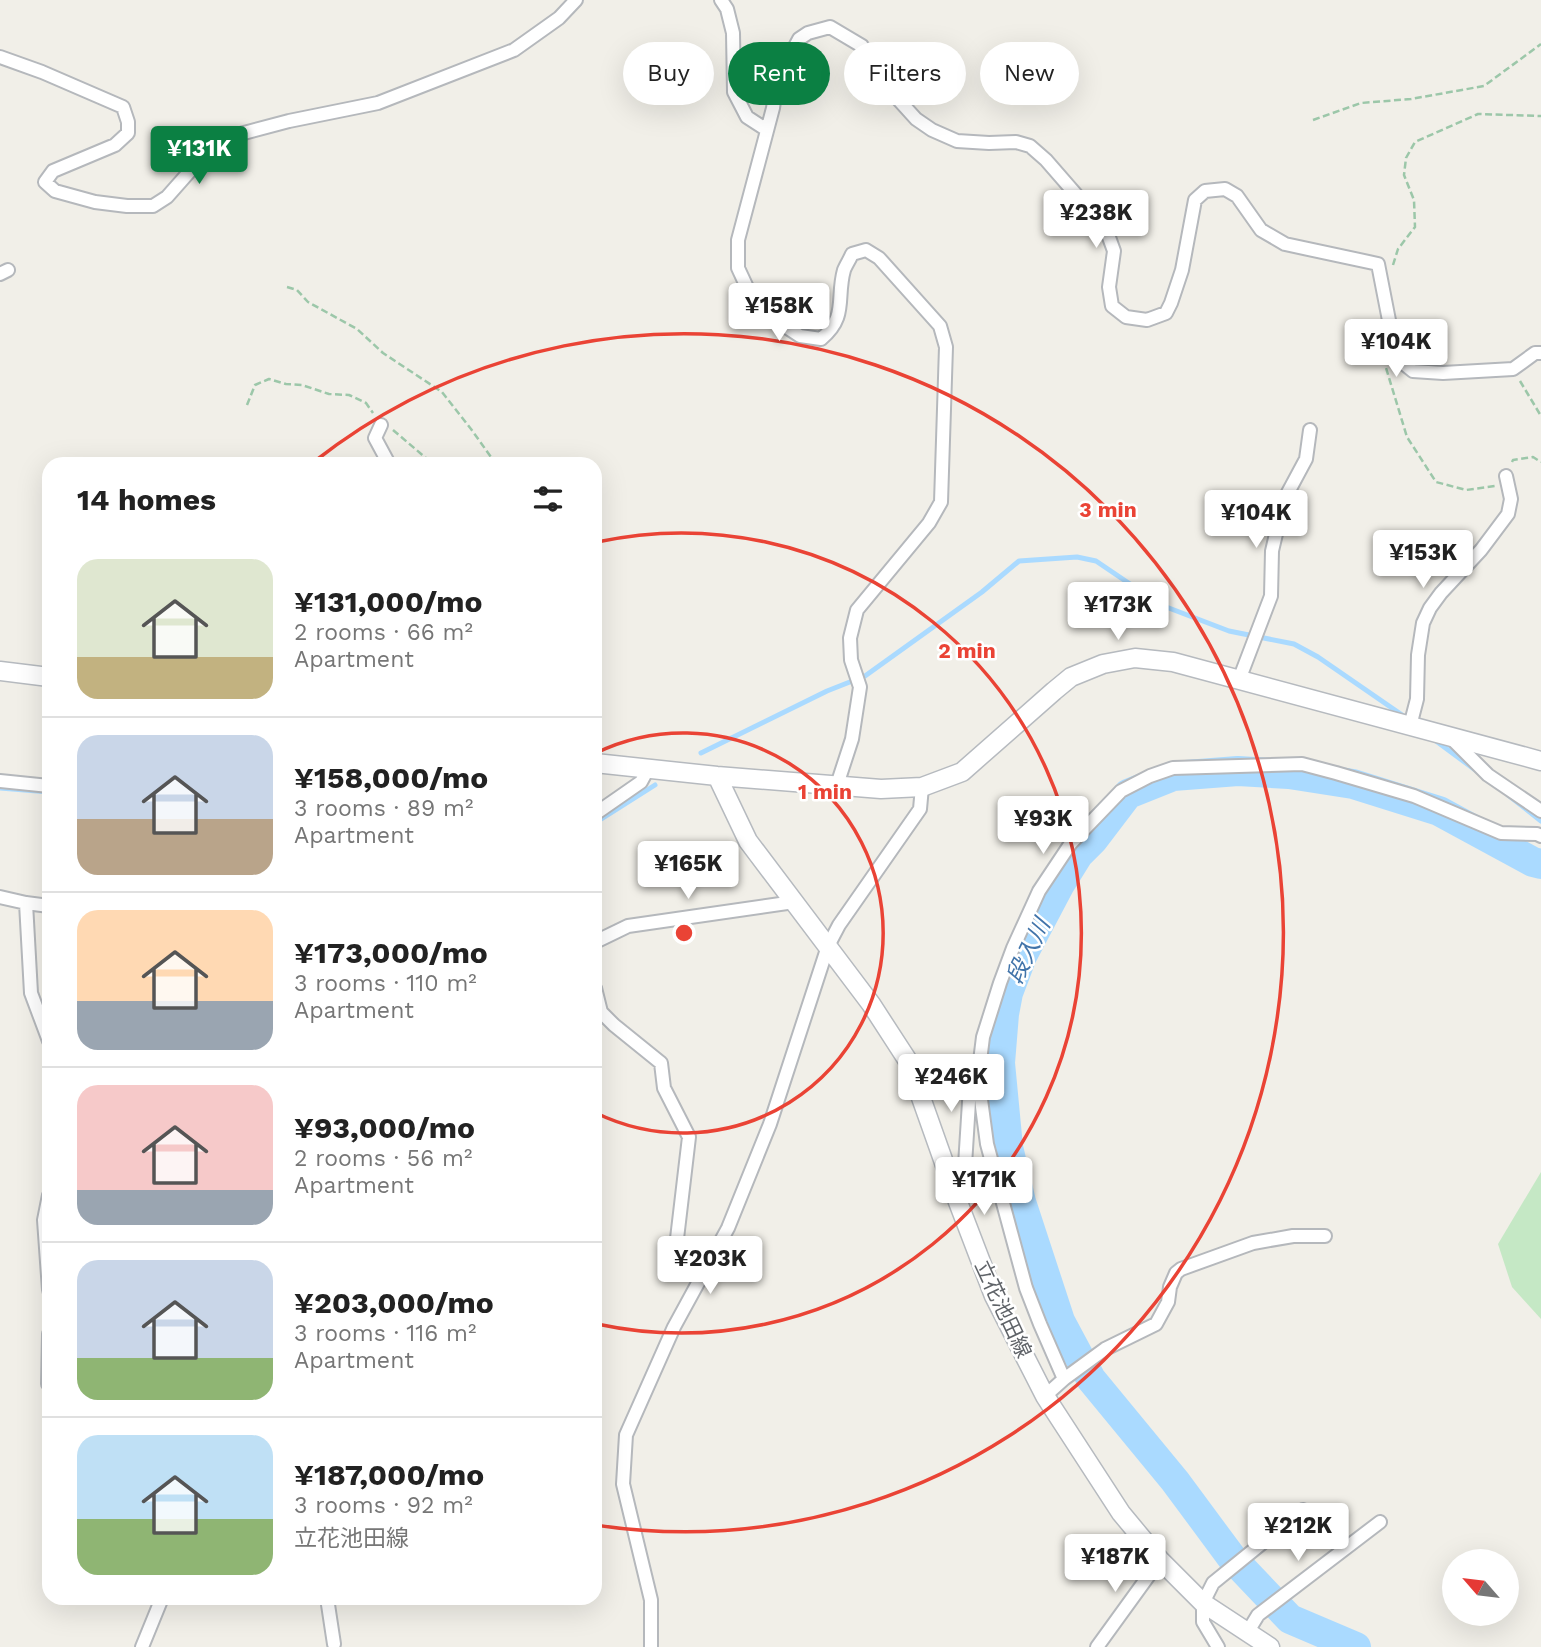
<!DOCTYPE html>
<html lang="en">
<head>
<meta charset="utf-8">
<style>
	:root { --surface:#fff; --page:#f6f6f6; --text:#222; --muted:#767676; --line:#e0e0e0; --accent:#0b8043 }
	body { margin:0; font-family:"Work Sans","Noto Sans JP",sans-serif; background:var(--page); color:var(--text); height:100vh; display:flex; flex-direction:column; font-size:26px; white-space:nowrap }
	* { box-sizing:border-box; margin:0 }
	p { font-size:23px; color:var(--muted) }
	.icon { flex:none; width:38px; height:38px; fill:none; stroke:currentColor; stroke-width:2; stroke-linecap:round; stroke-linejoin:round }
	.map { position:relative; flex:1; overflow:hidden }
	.details { position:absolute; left:42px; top:457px; width:560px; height:1148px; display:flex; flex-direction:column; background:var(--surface); border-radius:21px; box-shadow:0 7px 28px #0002 }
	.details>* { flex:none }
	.guide { position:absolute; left:623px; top:42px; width:665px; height:63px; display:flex; gap:14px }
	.needle { width:46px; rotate:298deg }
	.controls { position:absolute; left:1442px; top:1549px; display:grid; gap:14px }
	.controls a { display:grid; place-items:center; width:77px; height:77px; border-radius:50%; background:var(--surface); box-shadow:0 7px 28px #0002; font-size:35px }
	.price { position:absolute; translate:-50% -60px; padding:0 16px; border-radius:7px; background:#fff; color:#222; font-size:23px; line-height:46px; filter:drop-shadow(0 2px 4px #0008) }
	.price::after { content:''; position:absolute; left:50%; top:42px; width:21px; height:16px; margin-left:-10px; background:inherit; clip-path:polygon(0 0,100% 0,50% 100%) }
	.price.active { background:var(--accent); color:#fff }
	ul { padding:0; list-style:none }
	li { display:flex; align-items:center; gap:21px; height:175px; padding:0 35px }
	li+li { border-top:2px solid var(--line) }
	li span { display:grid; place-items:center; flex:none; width:196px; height:140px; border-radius:21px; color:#555 }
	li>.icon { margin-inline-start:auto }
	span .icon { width:84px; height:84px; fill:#fffc; stroke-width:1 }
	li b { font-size:30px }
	h2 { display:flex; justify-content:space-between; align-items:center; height:84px; padding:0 35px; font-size:30px }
	.tag { padding:0 24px; border-radius:32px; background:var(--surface); box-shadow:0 7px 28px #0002; font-size:24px; line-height:63px }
	.tag.active { background:var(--accent); color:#fff }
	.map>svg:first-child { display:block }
</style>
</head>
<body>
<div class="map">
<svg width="1541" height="1647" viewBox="0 0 1541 1647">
	<rect width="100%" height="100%" fill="#f1efe8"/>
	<!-- green -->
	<path fill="#c5e8c5" d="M1541 1172V1319L1512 1287 1498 1244Z"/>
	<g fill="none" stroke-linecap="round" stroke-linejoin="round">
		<!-- stream -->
		<path stroke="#aadaff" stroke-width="5" d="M1432 738 1478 772
			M701 753 827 691 865 676 982 592 1019 561 1077 557 1096 561 1161 605 1229 631 1294 644 1318 657 1405 717
			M0 788 49 792
			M1508 795 1541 821
			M595 823 655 785"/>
		<!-- river -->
		<path stroke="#aadaff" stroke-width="30" d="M1356 1647 1290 1619 1232 1558 1175 1481 1091 1379 1060 1321 1021 1202 1008 1147 1000 1063 1004 1014 1008 993 1022 956 1060 884 1078 855 1093 840 1128 794 1173 776 1238 771 1289 774 1353 784 1439 811 1533 862 1541 864"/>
		<defs>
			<path id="street" d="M721 0 727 9 733 33 734 92 747 117 767 130
				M0 57 42 72 123 107 128 122V133L115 145 53 171 45 182 55 191 95 202 127 206H153L167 197 190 171 215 147 229 137 289 121 378 103 514 50 559 18 576 0
				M0 274 8 270
				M381 425 375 438 389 464
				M1239 680 1271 596 1272 551 1284 500 1306 459 1310 430
				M1410 726 1417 699 1418 655 1423 623 1430 608 1441 593 1481 550 1508 514 1511 499 1506 476
				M1452 739 1488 775 1541 811
				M0 781 49 786
				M837 785 852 739 860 687 851 660 850 638 857 610 929 523 941 502 946 347 940 326 879 258 866 250 852 254C850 259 846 265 844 270 836 298 848 317 821 339L800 336 771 317 751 296 738 268V240L773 108 777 80 799 39 808 33 830 27 862 46 897 98 916 119 932 130 957 141 989 143 1016 142 1030 146 1046 160 1106 229 1114 251 1109 287 1112 306 1126 317 1147 320 1166 313 1171 303 1182 270 1195 200 1205 191 1225 189 1237 196 1261 230 1285 244 1378 264 1394 346 1403 363 1413 371 1443 373 1513 369 1535 353H1541
				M595 814 641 782 648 769
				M0 897 26 903 49 906
				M26 903 31 993 49 1041
				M595 942 628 926 794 902
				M595 988 601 1012 614 1025 661 1063 664 1088 689 1137 676 1247
				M949 1176 965 1165 970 1086 978 1077
				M49 1195 44 1220 49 1290
				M1064 1379 1040 1324 1026 1288 987 1144 978 1077 983 1037 1000 983 1013 948 1039 891 1071 843 1121 791 1150 776 1173 768 1302 764 1336 773 1414 796 1501 833 1537 834 1541 836
				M48 1384 49 1334
				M1045 1396 1064 1379 1105 1349 1156 1324 1168 1302 1170 1287 1176 1273 1181 1269 1253 1243 1293 1236H1325
				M327 1598 334 1644
				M1247 1633 1258 1615 1380 1522
				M142 1647 162 1598
				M651 1647V1600L623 1484 626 1435 674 1327 728 1228 770 1124 828 946 839 925 920 809 922 787
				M1097 1647 1160 1560
				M1218 1647 1203 1622V1603L1213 1583 1303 1510"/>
			<path id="secondary" d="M0 671 49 677
				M595 763 717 776 881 789 922 787 962 772 1054 691 1071 677 1103 664 1135 658 1173 662 1541 761
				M717 776 748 841 871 1004 908 1061 958 1202 994 1296 1045 1396 1121 1513 1160 1560 1203 1603 1270 1647"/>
		</defs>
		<!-- street casing -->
		<use href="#street" stroke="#b5b8bc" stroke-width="16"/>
		<!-- secondary casing -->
		<use href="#secondary" stroke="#b6babf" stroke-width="21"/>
		<!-- path -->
		<path stroke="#9cc7a9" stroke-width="2.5" stroke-dasharray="7 3.5" stroke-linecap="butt" d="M1313 120 1361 103 1411 99 1484 86 1541 44
			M1393 265 1398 249 1415 227 1414 200 1404 175 1406 158 1415 142 1478 114 1541 116
			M287 287 297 290 308 302 357 329 383 353 442 392 471 429 496 464
			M1383 358 1407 437 1436 482 1466 490 1495 486
			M1520 381 1541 416
			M247 405 255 385 269 379 286 384 302 385 329 394 349 395 366 403 373 413
			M393 430 433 464
			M1512 462 1513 460 1533 457 1541 462"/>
		<!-- street -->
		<use href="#street" stroke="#fff" stroke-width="12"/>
		<!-- secondary -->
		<use href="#secondary" stroke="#fff" stroke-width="18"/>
	</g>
	<!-- distance rings -->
	<g fill="none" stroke="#ea4335" stroke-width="3.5">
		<path d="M596 753A200 200 0 1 1 596 1113"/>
		<path d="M597 542A400 400 0 1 1 597 1324"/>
		<path d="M315 461A599 599 0 1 1 595 1525"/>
	</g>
	<g text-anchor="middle" stroke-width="5" stroke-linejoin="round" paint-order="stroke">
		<!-- street labels -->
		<g font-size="21" fill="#5f6368" stroke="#fff">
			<text transform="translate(1003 1309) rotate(65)" y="7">立花池田線</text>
		</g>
		<!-- water labels -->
		<g font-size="23" font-style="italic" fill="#4174aa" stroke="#fff">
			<text transform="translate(1028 951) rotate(-64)" y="8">段入川</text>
		</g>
	</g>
	<circle cx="684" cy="933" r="10" fill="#ea4335" stroke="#fff" stroke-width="3.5"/>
	<g font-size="21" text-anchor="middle" font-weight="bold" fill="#ea4335" stroke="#fff" stroke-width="5" stroke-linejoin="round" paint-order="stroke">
		<text x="1108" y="517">3 min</text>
		<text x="967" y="658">2 min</text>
		<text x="825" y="799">1 min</text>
	</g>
</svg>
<div class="controls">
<a><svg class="needle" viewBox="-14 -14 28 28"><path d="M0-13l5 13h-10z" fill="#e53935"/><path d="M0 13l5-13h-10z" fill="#767676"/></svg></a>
</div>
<b class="price active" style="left:199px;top:186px">¥131K</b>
<b class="price" style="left:1096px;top:250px">¥238K</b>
<b class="price" style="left:779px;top:343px">¥158K</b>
<b class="price" style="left:1396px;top:379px">¥104K</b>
<b class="price" style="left:1256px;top:550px">¥104K</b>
<b class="price" style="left:1423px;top:590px">¥153K</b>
<b class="price" style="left:1118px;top:642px">¥173K</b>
<b class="price" style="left:1043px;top:856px">¥93K</b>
<b class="price" style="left:688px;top:901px">¥165K</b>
<b class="price" style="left:951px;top:1114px">¥246K</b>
<b class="price" style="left:984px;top:1217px">¥171K</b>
<b class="price" style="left:710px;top:1296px">¥203K</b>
<b class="price" style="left:1298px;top:1563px">¥212K</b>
<b class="price" style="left:1115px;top:1594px">¥187K</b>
<div class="guide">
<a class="tag">Buy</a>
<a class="tag active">Rent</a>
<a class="tag">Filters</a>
<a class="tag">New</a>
</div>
<section class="details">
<h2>14 homes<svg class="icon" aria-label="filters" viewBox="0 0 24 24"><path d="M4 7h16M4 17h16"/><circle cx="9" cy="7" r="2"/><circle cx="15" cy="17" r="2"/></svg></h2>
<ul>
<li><span style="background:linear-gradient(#dfe7d0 70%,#c2b280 0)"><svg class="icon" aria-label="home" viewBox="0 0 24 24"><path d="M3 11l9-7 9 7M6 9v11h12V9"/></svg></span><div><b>¥131,000/mo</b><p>2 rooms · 66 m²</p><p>Apartment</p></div></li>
<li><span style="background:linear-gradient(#c9d6e8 60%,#b9a48a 0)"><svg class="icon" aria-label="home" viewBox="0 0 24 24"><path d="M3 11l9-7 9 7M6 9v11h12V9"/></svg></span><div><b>¥158,000/mo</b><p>3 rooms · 89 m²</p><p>Apartment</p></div></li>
<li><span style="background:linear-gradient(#ffd9b3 65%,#9aa5b1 0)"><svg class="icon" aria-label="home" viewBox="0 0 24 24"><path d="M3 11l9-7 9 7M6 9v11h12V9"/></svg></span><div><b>¥173,000/mo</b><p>3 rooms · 110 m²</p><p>Apartment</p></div></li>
<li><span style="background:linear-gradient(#f6c9c9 75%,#9aa5b1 0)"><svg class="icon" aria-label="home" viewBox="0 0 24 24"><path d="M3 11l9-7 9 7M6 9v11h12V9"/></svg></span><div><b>¥93,000/mo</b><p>2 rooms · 56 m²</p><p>Apartment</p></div></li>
<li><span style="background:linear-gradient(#c9d6e8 70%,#8fb573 0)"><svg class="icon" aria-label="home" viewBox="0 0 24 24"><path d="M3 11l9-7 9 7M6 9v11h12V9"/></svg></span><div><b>¥203,000/mo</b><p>3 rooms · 116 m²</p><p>Apartment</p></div></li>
<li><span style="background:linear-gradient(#bfe0f5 60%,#8fb573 0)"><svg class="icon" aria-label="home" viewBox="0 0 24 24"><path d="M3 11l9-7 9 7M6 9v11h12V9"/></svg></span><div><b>¥187,000/mo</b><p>3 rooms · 92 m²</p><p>立花池田線</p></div></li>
</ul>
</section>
</div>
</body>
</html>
